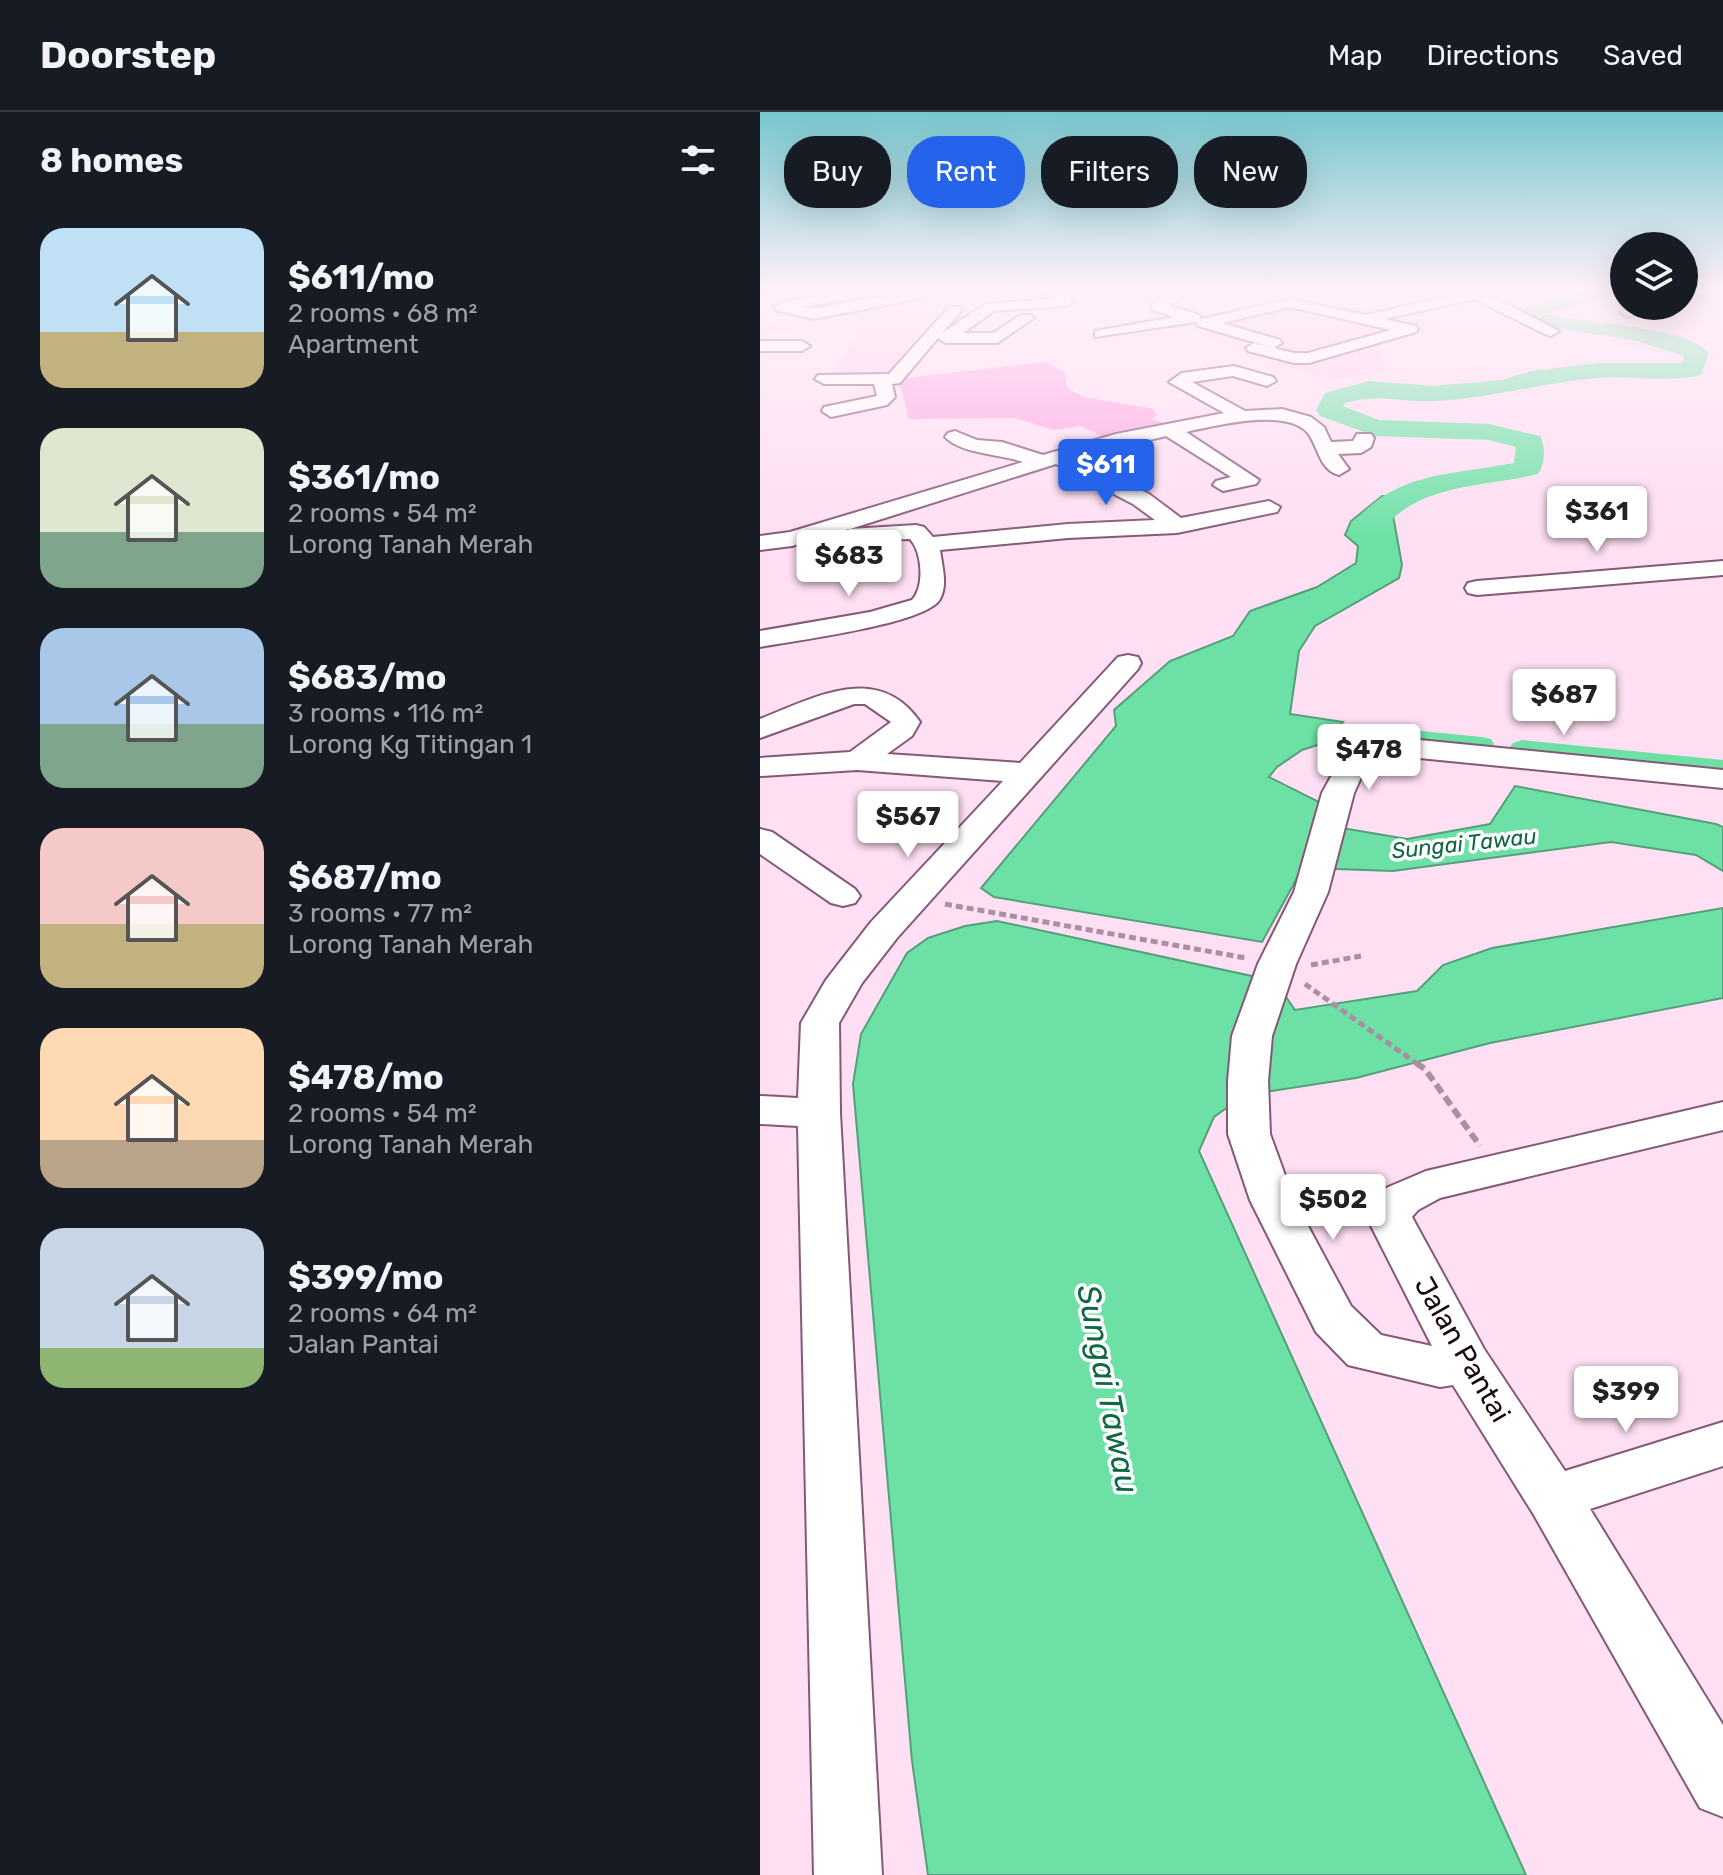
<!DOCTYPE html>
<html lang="en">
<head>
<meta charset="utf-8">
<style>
	:root { --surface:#171b24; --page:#20242c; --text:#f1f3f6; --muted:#9ea1a6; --line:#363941; --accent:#2563eb }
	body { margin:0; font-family:Rubik,sans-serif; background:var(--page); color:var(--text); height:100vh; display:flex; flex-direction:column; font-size:30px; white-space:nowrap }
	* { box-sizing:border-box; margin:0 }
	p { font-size:26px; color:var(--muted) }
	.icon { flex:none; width:44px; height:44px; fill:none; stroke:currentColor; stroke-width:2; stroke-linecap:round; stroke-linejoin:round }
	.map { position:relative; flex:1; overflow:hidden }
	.details { display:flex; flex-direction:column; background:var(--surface); width:760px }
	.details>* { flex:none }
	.hud { position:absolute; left:24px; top:24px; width:760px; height:72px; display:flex; gap:16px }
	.buttons { position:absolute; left:850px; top:120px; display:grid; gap:16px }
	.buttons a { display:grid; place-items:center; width:88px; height:88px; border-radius:50%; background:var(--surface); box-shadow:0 8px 32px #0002; font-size:40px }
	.price { position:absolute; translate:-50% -68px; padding:0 18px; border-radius:8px; background:#fff; color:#222; font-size:26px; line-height:52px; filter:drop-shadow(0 2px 4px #0008) }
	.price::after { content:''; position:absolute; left:50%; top:48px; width:24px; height:18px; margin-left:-12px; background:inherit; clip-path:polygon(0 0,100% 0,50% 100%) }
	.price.on { background:var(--accent); color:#fff }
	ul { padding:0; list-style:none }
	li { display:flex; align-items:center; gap:24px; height:200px; padding:0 40px }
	li span { display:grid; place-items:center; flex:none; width:224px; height:160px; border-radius:24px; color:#555 }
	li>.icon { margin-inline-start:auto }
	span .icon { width:96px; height:96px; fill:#fffc; stroke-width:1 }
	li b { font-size:34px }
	h2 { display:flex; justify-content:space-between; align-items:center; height:96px; padding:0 40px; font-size:34px }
	.chip { padding:0 28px; border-radius:32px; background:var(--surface); box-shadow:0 8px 32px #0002; font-size:28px; line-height:72px }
	.chip.on { background:var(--accent); color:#fff }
	header { display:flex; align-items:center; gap:48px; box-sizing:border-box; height:112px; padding:0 40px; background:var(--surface); border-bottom:2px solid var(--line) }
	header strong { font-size:38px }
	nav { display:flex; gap:44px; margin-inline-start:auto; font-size:28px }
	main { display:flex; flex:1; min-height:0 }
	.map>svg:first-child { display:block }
</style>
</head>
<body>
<header>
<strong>Doorstep</strong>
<nav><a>Map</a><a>Directions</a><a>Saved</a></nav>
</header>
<main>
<section class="details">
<h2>8 homes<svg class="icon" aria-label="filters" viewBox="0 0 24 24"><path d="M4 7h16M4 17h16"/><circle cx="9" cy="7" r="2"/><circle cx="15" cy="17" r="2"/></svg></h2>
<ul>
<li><span style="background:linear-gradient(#bfe0f5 65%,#c2b280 0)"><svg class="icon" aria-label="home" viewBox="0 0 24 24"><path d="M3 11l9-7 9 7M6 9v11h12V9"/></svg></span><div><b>$611/mo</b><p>2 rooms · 68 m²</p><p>Apartment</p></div></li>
<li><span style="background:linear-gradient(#dfe7d0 65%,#7fa58c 0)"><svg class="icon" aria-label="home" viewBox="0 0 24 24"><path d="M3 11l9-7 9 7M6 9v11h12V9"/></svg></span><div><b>$361/mo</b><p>2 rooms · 54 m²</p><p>Lorong Tanah Merah</p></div></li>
<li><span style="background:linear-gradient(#a9c7e8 60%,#7fa58c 0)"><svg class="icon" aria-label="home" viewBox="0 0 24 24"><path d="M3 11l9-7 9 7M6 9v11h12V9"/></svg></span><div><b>$683/mo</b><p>3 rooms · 116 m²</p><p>Lorong Kg Titingan 1</p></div></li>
<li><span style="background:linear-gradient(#f6c9c9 60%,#c2b280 0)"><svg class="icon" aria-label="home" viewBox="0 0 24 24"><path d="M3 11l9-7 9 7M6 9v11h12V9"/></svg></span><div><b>$687/mo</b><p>3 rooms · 77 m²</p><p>Lorong Tanah Merah</p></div></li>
<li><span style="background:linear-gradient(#ffd9b3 70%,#b9a48a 0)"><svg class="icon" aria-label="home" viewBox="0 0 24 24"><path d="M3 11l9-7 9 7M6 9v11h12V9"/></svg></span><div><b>$478/mo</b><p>2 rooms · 54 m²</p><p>Lorong Tanah Merah</p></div></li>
<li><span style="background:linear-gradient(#c9d6e8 75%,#8fb573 0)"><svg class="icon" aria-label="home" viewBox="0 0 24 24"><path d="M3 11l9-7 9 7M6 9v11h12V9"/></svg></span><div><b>$399/mo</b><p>2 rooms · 64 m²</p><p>Jalan Pantai</p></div></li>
</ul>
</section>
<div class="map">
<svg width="963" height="1763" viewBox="0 0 963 1763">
	<rect width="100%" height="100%" fill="#fedff3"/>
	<!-- built -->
	<path fill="#fcceed" d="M172 178H220L140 273 64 271 107 211 0 222V212L36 205 33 203Z
		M585 187 670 211 664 221 620 233 626 259 583 267 550 262 500 246 422 214 445 203 519 190Z"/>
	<!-- green -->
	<path fill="#fda5e2" d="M286 250 304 260 307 276 324 285 393 297 397 303 392 307 407 312 346 326 321 314 293 318 255 306 149 307 140 273 146 266Z"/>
	<!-- water -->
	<path fill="#6de1a5" stroke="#54a07a" stroke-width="2" d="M622 384 654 386 640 394 633 403 642 453 639 466 555 514 539 539 530 602 583 610 567 630 542 638 517 655 509 665 587 704 582 716 647 727 730 712 755 674 956 712 963 715V759L936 743 851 730 633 759 548 756 537 766 502 830 234 785 221 776 356 614 354 598 410 549 473 524 490 499 557 475 596 451 598 434 585 423 591 409Z
		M963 796V886L730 931 596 966 485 983 454 1005 439 1039 766 1763H168L152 1649 93 972 101 922 147 841 168 826 205 814 237 809 515 869 535 898 657 879 683 853 732 836Z"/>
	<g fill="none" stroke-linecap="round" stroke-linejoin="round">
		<!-- canal -->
		<path fill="#6de1a5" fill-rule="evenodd" d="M529 617 661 619 722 625 731 627 734 632 731 637 722 639 661 633 520 629 517 624 520 619Z
			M762 628 963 648V664L753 641 749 636 753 631Z"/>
		<!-- river -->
		<path fill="#6de1a5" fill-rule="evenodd" d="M829 178H864L861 182 785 202C819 210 930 215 949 241L941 263C907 271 870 263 836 266 782 271 731 286 677 289 642 291 622 281 585 291L583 294 619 308 729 312 780 324C786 334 785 353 778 362 726 375 660 371 624 416L635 441 631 448 619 451 607 448 592 415C631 359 693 363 754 351L756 335 729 328 615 324 560 304 556 298 565 281 609 269 673 274 742 268 771 259 839 251H922L924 244 877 229 771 212 763 210 756 200 759 195Z"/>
		<defs>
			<path id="minor" d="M91 178H122L115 182 43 195 53 197 160 178H191L184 182 53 207 16 198 14 195 21 191Z
				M275 178 306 179 314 190 307 194 234 199 203 221H233L261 203H271L274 206 237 231H186L178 226 140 271 132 272 135 285 127 293 71 305 62 299 64 295 117 284 114 272H64L55 267 58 263 129 262 189 195H199L202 198 182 221 225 192 297 186Z
				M391 178H410L419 182V188L409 193 439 203 441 207 530 187 606 203 713 178H740L730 183 799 219 791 224 785 222 714 187 624 207 656 214 658 217 656 220 549 251H534L488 239 486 236 494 231 534 241H548L631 218 530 195 462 211 520 228 522 231 514 236 438 214 436 210 335 225V219L414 205 391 197V191L402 185Z
				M931 178H949L924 191V181Z
				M873 194H897L868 205 860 200Z
				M0 229H42L50 234 42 239H0Z
				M474 254 513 265 516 269 507 274 473 264 432 270 485 299 522 297 551 305 564 315 571 330 593 329 597 322H611L614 326 611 335 601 341 578 342 589 357 579 363C559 358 558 333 547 320 526 296 454 314 426 320L499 368 496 372 463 379 453 373 456 369 471 365 406 324 315 346 389 382 421 406 509 389 520 395 517 400 417 421 308 426 180 438C182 453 188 473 180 487 167 512 32 529 0 535V519L110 500 152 488C165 474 162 440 150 427L97 429 89 427 86 422 89 417 32 434 0 438V424L30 420 263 350C240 342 201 342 185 325L188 321 195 319 217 328 242 330 283 343 356 322 464 301 409 270 422 261ZM296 352 373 392 395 408 308 412 173 425 164 415 156 413 90 417Z
				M963 449V463L717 483 708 481 705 476 708 471 717 469Z
				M368 543 378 545 381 551 378 557 137 826 102 871 79 911 80 1001 122 1763H54L38 1014 0 1012V984L38 986 41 911 66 868 111 810 243 669 97 658 0 664V646L90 640 131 610 105 592H94L0 626V607C54 586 118 549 160 610L152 624 127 642 260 651 358 545Z
				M639 626 963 658V676L639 644 618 645 608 650 594 681 568 780 536 852 512 924 508 969 510 1022 534 1088 591 1194 621 1223 672 1234 606 1104 626 1076 666 1059 963 990V1018L680 1086 658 1098 652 1105 724 1237 805 1359 963 1310V1354L830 1397 963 1613V1705L940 1696 774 1403 693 1273 680 1275 588 1253 556 1220 490 1088 468 1022V969L472 924 498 852 534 780 562 681 585 639 612 628Z
				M0 717 12 720 95 777 100 784 95 791 83 794 71 791 0 742Z"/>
			<path id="major" d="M0 178H22L20 182 0 185Z"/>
		</defs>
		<!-- minor casing -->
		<use href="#minor" stroke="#845977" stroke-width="4"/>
		<!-- major casing -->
		<use href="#major" stroke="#fff" stroke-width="4"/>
		<!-- path-far1 -->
		<path stroke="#a98fa0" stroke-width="5" stroke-dasharray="7 4" stroke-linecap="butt" d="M185 792 486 846
			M551 853 601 844
			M545 872 659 953"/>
		<!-- path -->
		<path stroke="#a98fa0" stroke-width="6" stroke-dasharray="10 5" stroke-linecap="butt" d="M656 951 665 957 720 1034"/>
		<!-- minor -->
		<use href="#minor" fill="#fff" fill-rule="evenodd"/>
		<!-- major -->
		<use href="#major" fill="#adb1ec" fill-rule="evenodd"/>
	</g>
	<!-- sky -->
	<linearGradient id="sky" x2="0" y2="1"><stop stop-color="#77c6cd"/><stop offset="0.42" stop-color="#fff1fa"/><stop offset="1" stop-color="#fff1fa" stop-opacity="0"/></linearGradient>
	<rect width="963" height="425" fill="url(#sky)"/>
	<g text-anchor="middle" stroke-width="7" stroke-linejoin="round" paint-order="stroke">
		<!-- far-water labels -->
		<g font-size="22" font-style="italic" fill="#106842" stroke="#fff">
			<text transform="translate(704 731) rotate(-6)" y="8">Sungai Tawau</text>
		</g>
		<!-- near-street labels -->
		<g font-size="28" fill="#1a0915" stroke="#fff">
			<text transform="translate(703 1237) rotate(60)" y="10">Jalan Pantai</text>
		</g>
		<!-- near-water labels -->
		<g font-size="32" font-style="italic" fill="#106842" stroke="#fff">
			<text transform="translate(348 1277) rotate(79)" y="11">Sungai Tawau</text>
		</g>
	</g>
</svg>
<div class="buttons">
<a><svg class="icon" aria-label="layers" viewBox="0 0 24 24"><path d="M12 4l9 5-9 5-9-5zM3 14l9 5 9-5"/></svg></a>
</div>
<b class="price on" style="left:346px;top:395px">$611</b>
<b class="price" style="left:837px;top:442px">$361</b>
<b class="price" style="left:89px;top:486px">$683</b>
<b class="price" style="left:804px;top:625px">$687</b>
<b class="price" style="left:609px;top:680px">$478</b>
<b class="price" style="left:148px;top:747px">$567</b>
<b class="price" style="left:573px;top:1130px">$502</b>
<b class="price" style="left:866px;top:1322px">$399</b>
<div class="hud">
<a class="chip">Buy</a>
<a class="chip on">Rent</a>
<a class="chip">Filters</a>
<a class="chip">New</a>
</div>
</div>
</main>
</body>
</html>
